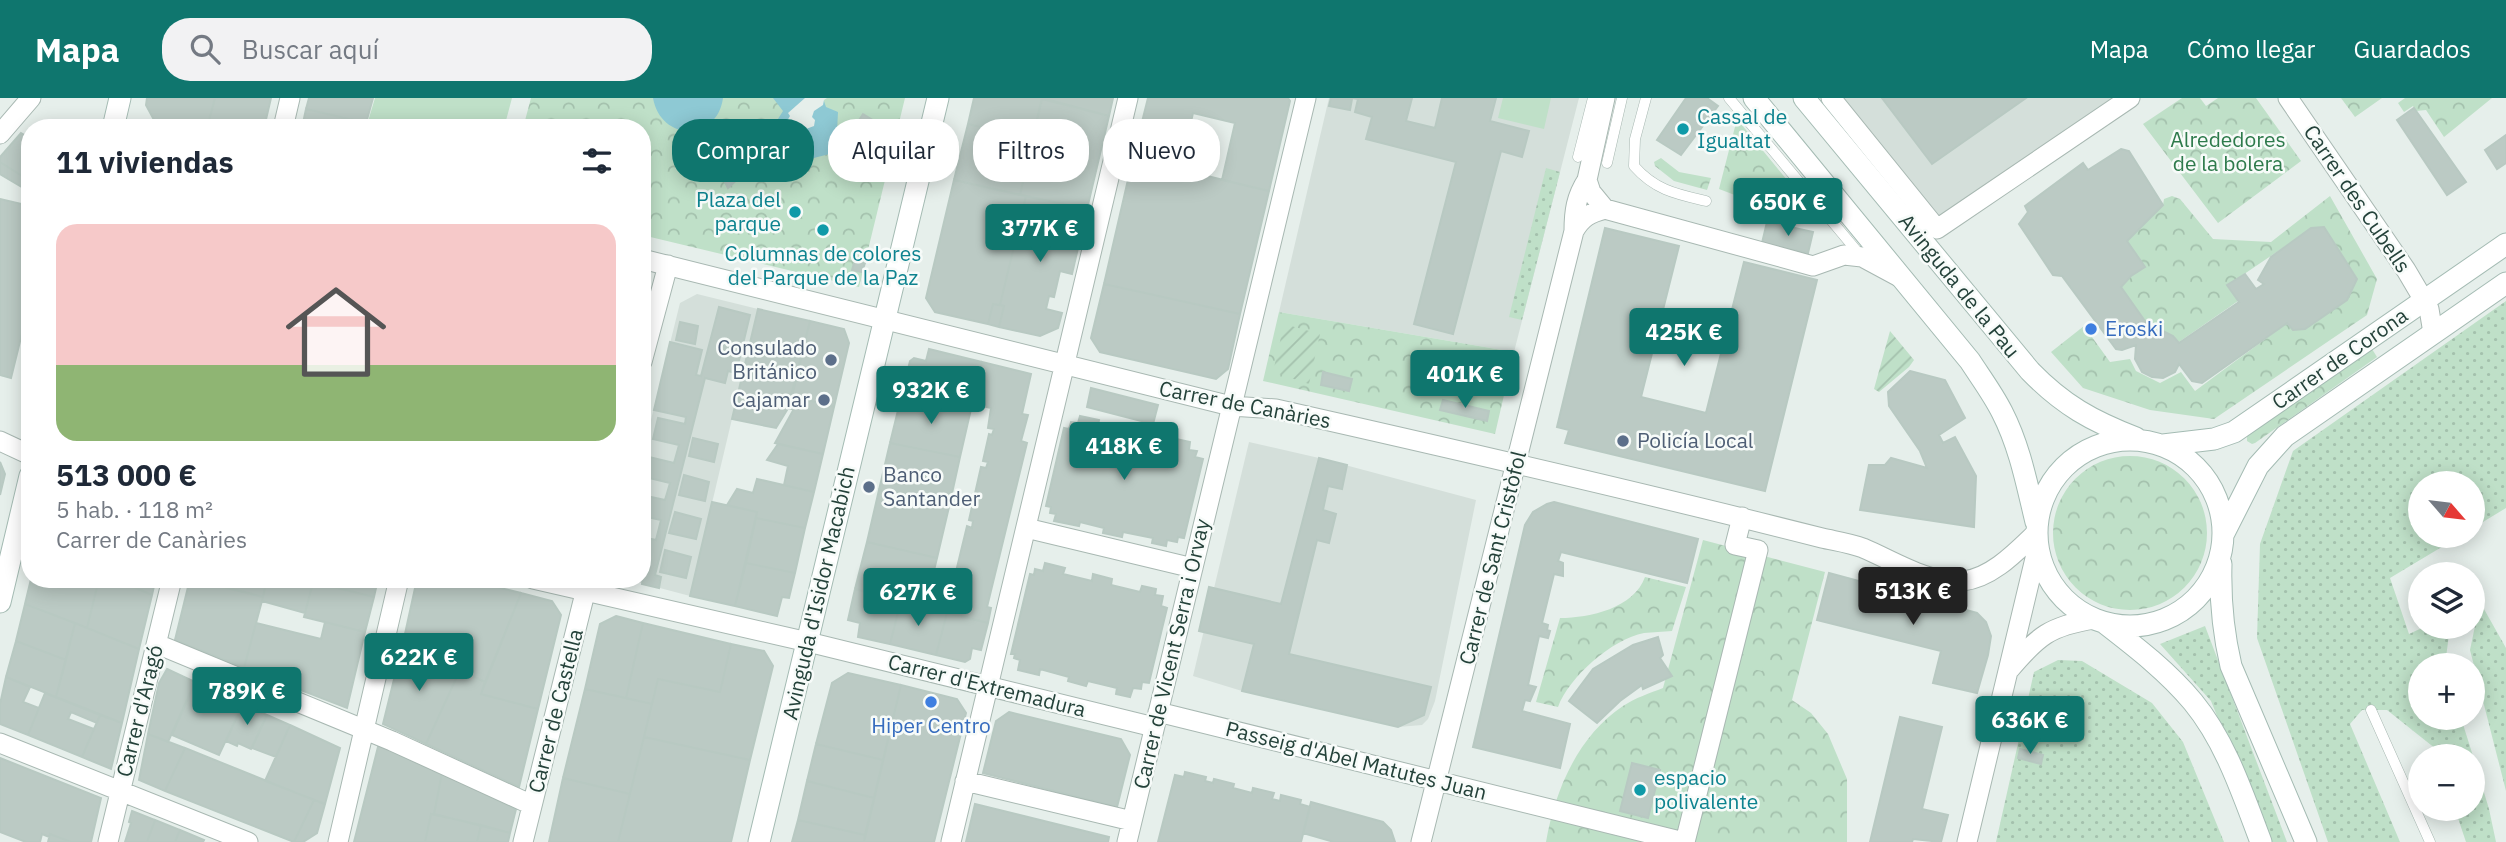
<!DOCTYPE html>
<html lang="es">
<head>
<meta charset="utf-8">
<style>
	:root { --surface:#fff; --page:#f2f2f3; --text:#1f2937; --muted:#747a83; --line:#e0e1e3; --accent:#0f766e }
	body { margin:0; font-family:"IBM Plex Sans",sans-serif; background:var(--page); color:var(--text); height:100vh; display:flex; flex-direction:column; font-size:26px; white-space:nowrap }
	* { box-sizing:border-box; margin:0 }
	p { font-size:23px; color:var(--muted) }
	.icon { flex:none; width:38px; height:38px; fill:none; stroke:currentColor; stroke-width:2; stroke-linecap:round; stroke-linejoin:round }
	.map { position:relative; flex:1; overflow:hidden }
	.panel { position:absolute; left:21px; top:21px; width:630px; height:469px; display:flex; flex-direction:column; background:var(--surface); border-radius:28px; box-shadow:0 4px 18px #0003 }
	.panel>* { flex:none }
	.top-card { position:absolute; left:672px; top:21px; width:665px; height:63px; display:flex; gap:14px }
	.needle { width:46px; rotate:118deg }
	.controls { position:absolute; left:2408px; top:373px; display:grid; gap:14px }
	.controls a { display:grid; place-items:center; width:77px; height:77px; border-radius:50%; background:var(--surface); box-shadow:0 4px 18px #0003; font-size:35px }
	.price { position:absolute; translate:-50% -60px; padding:0 16px; border-radius:7px; background:var(--accent); color:#fff; font-size:23px; line-height:46px; filter:drop-shadow(0 2px 4px #0008) }
	.price::after { content:''; position:absolute; left:50%; top:42px; width:21px; height:16px; margin-left:-10px; background:inherit; clip-path:polygon(0 0,100% 0,50% 100%) }
	.price.active { background:#222; color:#fff }
	ul { padding:0; list-style:none }
	li { display:grid; align-content:center; gap:14px; height:371px; padding:0 35px }
	li+li { border-top:2px solid var(--line) }
	li span { display:grid; place-items:center; height:217px; border-radius:21px; color:#555 }
	li>.icon { margin-inline-start:auto }
	span .icon { width:126px; height:126px; fill:#fffc; stroke-width:1 }
	li b { font-size:30px }
	h2 { display:flex; justify-content:space-between; align-items:center; height:84px; padding:0 35px; font-size:30px }
	.chip { padding:0 24px; border-radius:28px; background:var(--surface); box-shadow:0 4px 18px #0003; font-size:24px; line-height:63px }
	.chip.active { background:var(--accent); color:#fff }
	header { display:flex; align-items:center; gap:42px; box-sizing:border-box; height:98px; padding:0 35px; background:var(--accent); color:#fff }
	header strong { font-size:33px }
	nav { display:flex; gap:38px; margin-inline-start:auto; font-size:24px }
	.search { width:490px; height:63px; background:var(--page); display:flex; align-items:center; gap:18px; box-sizing:border-box; padding:0 24px; border-radius:28px; color:var(--muted); font-size:26px }
	.map>svg:first-child { display:block }
</style>
</head>
<body>
<header>
<strong>Mapa</strong>
<div class="search"><svg class="icon" aria-label="search" viewBox="0 0 24 24"><circle cx="10" cy="10" r="6"/><path d="M15 15l6 6"/></svg>Buscar aquí</div>
<nav><a>Mapa</a><a>Cómo llegar</a><a>Guardados</a></nav>
</header>
<div class="map">
<svg width="2506" height="744" viewBox="0 0 2506 744">
	<defs>
		<pattern id="grass-dots" width="8" height="8" patternUnits="userSpaceOnUse" patternTransform="scale(1.75)"><rect width="8" height="8" fill="#bfe0c8"/><path d="M2 2h.1M6 6h.1" fill="none" stroke="#a4c1ad" stroke-width="1.8" stroke-linecap="round"/></pattern>
		<pattern id="park-crowns" width="20" height="18" patternUnits="userSpaceOnUse" patternTransform="scale(1.75)"><rect width="20" height="18" fill="#bfe0c8"/><path d="M2 6a3 3 0 1 1 6 0M12 15a3 3 0 1 1 6 0" fill="none" stroke="#a4c1ad"/></pattern>
		<pattern id="garden-furrows" width="10" height="10" patternUnits="userSpaceOnUse" patternTransform="scale(1.75)"><rect width="10" height="10" fill="#bfe0c8"/><path d="M-1 1l2-2M0 10L10 0M9 11l2-2" fill="none" stroke="#a4c1ad"/></pattern>
	</defs>
	<rect width="100%" height="100%" fill="#e6efeb"/>
	<!-- built -->
	<path fill="#d4dfda" d="M1329 0H1579L1514 254 1279 214Z
		M1837 0H2118L1939 124Z
		M697 196 758 211 690 498 626 481H642V358L680 205Z
		M1249 344 1319 360 1476 402 1435 603 1428 621 1422 627 1398 629 1242 593 1193 578Z"/>
	<!-- grass -->
	<path fill="url(#grass-dots)" d="M1546 70 1560 74 1522 222 1509 219Z
		M2506 203V410L2473 430V385H2420V438H2460L2390 480 2409 536 2424 529H2450L2445 567H2420V620H2461L2473 658H2438L2436 651 2387 612H2362L2350 626 2400 744H2328L2257 540 2260 446 2293 353Z
		M2480 504 2506 550V693L2470 552Z
		M2205 528 2287 744H2268L2211 603 2160 546Z
		M2058 562 2082 563 2152 605 2183 644 2224 744H1996L2034 574Z
		M2473 658 2489 711 2496 744H2466L2455 711 2473 710Z"/>
	<!-- park -->
	<path fill="url(#park-crowns)" d="M531 0H905L859 189 642 137V30H523Z
		M2182 0H2200L2206 8 2218 0H2256L2301 63 2218 125 2143 26Z
		M2341 0H2382L2355 19Z
		M2405 0H2492L2444 39 2426 12 2416 13 2413 8 2404 14 2398 5Z
		M1737 21 1814 115 1811 126 1719 91Z
		M1661 60 1679 74 1711 80 1707 92 1674 83 1655 68 1654 64Z
		M2172 98 2180 101 2213 141 2271 144 2330 98 2377 181 2367 217 2214 321 2150 312 2083 290 2051 254 2084 228 2110 264 2130 261 2136 273 2160 285 2181 274 2195 293 2287 225 2347 202 2357 180 2324 130H2312L2228 187 2238 203 2179 244C2171 235 2164 233 2152 233L2121 189 2131 178 2144 169 2127 143 2163 107 2164 101Z
		M1279 214 1514 254 1495 336 1263 283Z
		M2372 251 2377 259 2255 345 2252 346 2247 343V338Z
		M2053 435a77 77 0 1 1 154 0a77 77 0 1 1-154 0Z
		M1703 442 1825 474 1792 602 1811 615 1828 636 1847 681V744H1546C1555 692 1578 638 1623 608 1635 600 1650 595 1663 590Z
		M1645 479 1686 489 1672 533C1663 534 1653 534 1644 535 1612 541 1569 579 1558 609L1536 604 1560 520C1590 520 1634 510 1645 479Z"/>
	<!-- garden -->
	<path fill="url(#garden-furrows)" d="M1284 226 1320 236 1309 286 1273 274Z
		M1890 233 1914 262 1909 269 1879 294 1874 291Z"/>
	<!-- pitch -->
	<path fill="#bfe0c8" d="M375 0H512L504 30H366Z
		M1503 0H1551L1544 31 1498 20Z
		M1746 548 1768 553 1762 573 1740 568Z"/>
	<!-- water -->
	<path fill="#8ec9d4" d="M653 0H723C717 44 661 44 653 0Z
		M773 0H823L826 9 838 14 837 33 843 42 842 51C828 58 815 58 802 65 787 62 773 46 771 32L783 13Z"/>
	<!-- pier -->
	<path fill="#e6efeb" d="M805 0H827L824 2 823 7 814 13 812 19 815 22 814 28 798 34 790 29 787 23 790 18 788 15Z"/>
	<!-- building -->
	<path fill="#bbcac4" stroke="#b8c9c2" stroke-width="2" d="M147 0H215L207 30H185L154 22 146 7Z
		M215 0H271L264 30H207Z
		M309 0H373L366 25 306 11Z
		M974 0H1042L1032 42 968 26Z
		M1042 0H1113L1109 18Z
		M1148 0H1288L1290 3 1269 93 1222 82 1235 25 1193 15 1180 72 1133 60Z
		M1331 0 1352 1 1350 12 1329 8Z
		M1352 0H1412L1406 23 1435 30 1442 0H1496L1490 23 1529 33 1522 59 1501 53 1453 236 1414 226 1456 64 1366 41 1372 19 1355 14 1358 1Z
		M1686 0H1707L1718 8 1681 57 1657 42Z
		M1882 0H2026L1932 66Z
		M1042 1 1109 18 1087 111 1020 97Z
		M2414 10 2466 84 2447 97 2397 22Z
		M306 11 366 25 365 30H302Z
		M863 16 881 27 871 44 852 33Z
		M968 26 1032 42 1020 97 954 82Z
		M21 35 30 40V83L0 64V59Z
		M2506 37V65L2497 71 2485 52Z
		M2121 51 2129 53 2163 107 2127 143 2145 169 2131 178 2121 189 2152 233H2163L2173 238 2179 245 2239 204 2227 187 2245 176 2256 191 2264 186 2258 182 2271 159 2311 130 2324 129 2357 181 2347 202 2305 231 2293 232 2287 225 2202 285 2192 283 2179 266 2175 274 2163 280 2152 279 2142 274 2135 261 2136 247 2122 252 2116 251 2062 178 2053 177 2019 126 2028 114 2025 108 2083 65 2088 72Z
		M733 58 744 75 728 90 718 70Z
		M1133 60 1269 93 1240 216 1104 186Z
		M0 64 30 83V99L23 98 25 91 0 76Z
		M954 82 1026 98 1000 207 993 206 988 226 935 214 926 200Z
		M1026 98 1087 111 1072 176 1060 173 1054 199 1049 198 1046 211 1062 215 1058 230 1040 238 999 229 1004 208 1000 207Z
		M0 101 30 108V203L11 280 0 277Z
		M1767 124 1813 134 1808 155 1762 145Z
		M1605 130 1679 148 1641 299 1706 315 1744 164 1817 182 1765 393 1565 345 1569 332 1557 329Z
		M855 162 865 165 862 174 852 172Z
		M1104 186 1240 216 1228 271 1216 281 1100 254 1091 240Z
		M993 206 1004 208 999 229 988 226Z
		M719 209 750 217 736 275 728 273 725 285 705 280 655 477 661 479 659 490 642 486 644 475H648L651 462 642 460V439L656 442 661 422 642 418V397L665 402 670 385 645 379 649 359 674 365 679 347 653 341 658 320 685 326 686 319 654 312 670 244 702 252 696 277 701 278Z
		M758 211 810 223 790 307 776 330 732 321Z
		M810 223 844 231 849 245 834 309 800 300 794 311 788 310Z
		M680 224 698 228 695 246 676 242Z
		M929 251 982 264 971 311 902 296 910 263 914 260 926 263Z
		M982 264 1031 276 1022 316 1028 317 1021 343 1027 345 987 509 991 510 988 525 946 514 953 487 957 489 959 483 954 482 967 428 972 430 973 423 969 422 981 369 986 370 988 364 983 363 989 336 992 337 994 331 988 330 991 310 982 308 984 301 978 299 979 293H976Z
		M1910 273 1945 282 1965 320 1939 337 1943 345 1955 339 1976 378 1974 429 1860 412 1869 367H1885L1891 360 1927 370 1920 353 1889 308 1888 294Z
		M1323 274 1352 281 1349 293 1321 287Z
		M1091 290 1158 307 1153 326 1087 309Z
		M902 296 971 311 960 359 890 345Z
		M800 300 834 309 823 356 775 345Z
		M1443 302 1489 313 1487 323 1440 312Z
		M1080 318 1099 322 1098 327 1127 334 1129 329 1147 333 1146 338 1175 345 1176 341 1190 344 1189 352 1197 353 1195 359 1203 361 1184 440 1178 439 1177 444 1167 442 1166 448 1152 445 1153 440 1123 434 1122 439 1103 435 1104 430 1080 424 1079 428 1054 423 1056 416 1050 415 1051 409 1046 408 1064 330 1069 331 1071 324 1078 325Z
		M693 340 718 346 714 364 689 358Z
		M890 345 960 359 949 409 879 392Z
		M778 346 823 356 814 394 784 387 788 368 767 362Z
		M1319 360 1347 367 1342 391 1328 388 1323 412 1336 416 1329 445 1317 442 1289 556 1431 589 1424 617 1398 629 1242 593 1254 546 1199 533 1209 489 1281 506Z
		M0 364 5 376 0 397Z
		M684 377 709 384 705 403 679 397Z
		M757 381 814 394 805 430 756 420 757 414 727 407 737 391 753 395Z
		M879 392 949 409 937 460 867 444Z
		M712 404 757 414 735 508 690 498Z
		M1554 404 1698 441 1687 485 1561 454 1558 463 1563 465V478L1554 476 1542 525 1548 527 1547 532 1550 533 1548 540 1539 538 1528 587 1536 589 1530 603 1525 602 1522 613 1570 626 1560 670 1473 649 1525 427 1533 414 1547 406Z
		M675 414 701 421 696 441 669 435Z
		M756 420 805 430 795 475 746 465Z
		M867 444 937 460 925 509 855 491Z
		M665 452 691 459 686 480 660 474Z
		M746 465 795 475 789 500 782 499 777 518 735 508Z
		M1045 465 1065 470 1063 476 1092 483 1093 476 1112 481 1111 487 1140 494 1142 488 1156 491 1155 497 1163 498 1161 508 1167 510 1149 585 1142 584 1141 591 1133 590 1130 599 1116 596 1117 590 1088 583 1086 588 1068 583 1069 579 1040 571 1039 577 1018 572 1020 562 1014 560 1015 556H1011L1030 476 1034 477 1035 471 1043 473Z
		M1829 475 1977 515 1986 524 1991 538 1988 557 1977 595 1933 585 1941 553 1817 522Z
		M31 481H99L87 530 25 506Z
		M99 481H115L152 497 139 551 87 530Z
		M115 481H139L154 488 152 497Z
		M190 481 263 499 244 570 175 542Z
		M195 481H267L263 499Z
		M267 481H314L305 515 262 503Z
		M314 481H378L374 499 313 484Z
		M417 481H463L521 495 485 584 403 545Z
		M313 484 374 499 365 534 304 519Z
		M855 491 901 503 890 546 858 539 860 525 848 522Z
		M521 495 552 503 561 517 538 611 481 596Z
		M901 503 947 515 936 557 890 546Z
		M25 506 75 525 66 562 16 543Z
		M947 515 988 525 981 552 972 550 970 561 965 564 936 557Z
		M616 518 643 525 626 600 585 591 600 526Z
		M325 524 365 534 347 610 244 570 256 525 321 541Z
		M75 525 139 551 122 625 56 599Z
		M643 525 731 546 720 594 658 581 652 606 626 600Z
		M1658 539 1663 557 1660 560 1672 578 1643 591 1642 587 1620 603 1597 625 1569 603 1593 571 1633 547Z
		M16 543 66 562 56 599 6 579Z
		M403 545 460 572 426 646 383 626Z
		M731 546 764 553 773 568 750 662 644 639 658 581 720 594Z
		M167 571 195 584 168 644 148 636 159 585Z
		M460 572 485 584 481 596 538 611 519 689 426 646Z
		M848 575 901 587 883 662 816 646 832 585Z
		M6 579 30 589 23 604 39 610 28 637 0 626V606Z
		M195 584 212 592 209 598 216 601 218 595 243 606 219 657 172 637Z
		M901 587 957 601 966 615 934 744H864Z
		M585 591 652 606 630 696 563 680Z
		M45 595 100 617 97 625 71 614 68 621 94 631 82 659 28 637Z
		M243 606 267 617 251 651 238 645 237 648 226 643Z
		M1009 614 1121 641 1130 657 1117 709 983 675 996 623Z
		M100 617 122 625 111 671 82 659Z
		M267 617 290 627 276 659 252 650Z
		M1900 619 1942 629 1922 711 1948 717 1941 744 1913 741 1912 744H1870Z
		M290 627 340 650 325 706 265 683Z
		M148 636 185 650 165 693 139 682Z
		M644 639 750 662 731 744H618Z
		M379 645 442 675 434 716H431L425 744H354Z
		M816 646 883 662 874 700 807 683Z
		M185 650 314 702 294 744 165 693Z
		M2020 651 2043 657 2041 666 2018 660Z
		M0 660 101 700 91 744H71L50 736 49 739 42 736 40 744H26L0 734Z
		M1632 665 1660 672 1648 720 1620 713Z
		M1185 674 1206 679 1205 683 1213 685 1214 681 1234 686 1233 690 1252 695 1253 690 1274 695 1272 701 1280 703 1281 697 1301 702 1300 706 1310 709 1301 744H1158L1175 677 1184 679Z
		M442 675 516 711 510 735 434 716Z
		M563 680 630 696 618 744H549Z
		M807 683 874 700 865 737 798 722Z
		M314 702 325 706 317 735 303 744H294Z
		M1311 704 1383 724 1391 732 1395 744H1334L1303 735Z
		M975 706 1109 739 1108 744H966Z
		M132 713 155 722 147 744H125L131 725 129 724Z
		M431 716 481 727 477 744H425Z
		M155 722 180 732 175 744H147Z
		M798 722 865 737 864 744H792Z
		M481 727 510 735 508 744H477Z
		M180 732 204 742 203 744H175Z
		M50 736 71 744H48Z"/>
	<g fill="none" stroke-linecap="round" stroke-linejoin="round">
		<defs>
			<path id="lane" d="M1646 0 1635 41 1634 68C1655 92 1676 96 1706 103
				M1729 0 1861 158
				M1578 59 1593 0
				M1607 65 1622 0
				M642 205 656 208
				M2371 612 2430 744"/>
			<path id="street" d="M1605 0 1587 82 1591 94 1605 111
				M1831 0 1937 131 2130 0
				M2288 0 2406 172 2429 211 2433 235
				M283 30 290 0
				M0 36 31 0
				M1574 133C1574 113 1576 99 1587 82
				M642 161 1231 308 1276 311C1458 352 1641 394 1822 440 1835 443 1850 445 1863 450 1894 463 1928 486 1963 483 1992 480 2017 453 2037 434
				M642 264 668 167
				M0 343 30 357
				M1026 430 1193 470
				M533 481 808 544 1154 629
				M157 546 392 643 532 707
				M2010 571C2038 538 2050 528 2094 521
				M1158 614 1684 744
				M0 645 248 744
				M965 683 1132 723
				M108 744 172 481
				M338 744 399 481
				M523 744 588 483
				M951 744 1128 0
				M1127 744 1306 0
				M1421 744 1574 133C1582 119 1590 115 1605 111L1813 168 1844 157 1862 159 1901 180
				M1685 744 1758 452 1735 447 1742 419
				M1967 744 2038 448"/>
			<path id="secondary" d="M1754 0 1970 263C1981 280 1993 296 2002 314 2020 349 2027 387 2036 424
				M1804 0 2030 273C2063 307 2092 323 2136 340
				M113 30 120 0
				M2037 435a93 93 0 1 1 186 0a93 93 0 1 1-186 0Z
				M2163 347 2214 341 2234 334 2506 146
				M2223 437 2258 368 2285 338 2506 185
				M2221 466C2220 501 2223 534 2231 568L2306 744
				M0 504 30 378
				M2106 526C2137 550 2168 574 2193 604 2226 644 2243 697 2261 744
				M759 744 938 0"/>
		</defs>
		<!-- lane casing -->
		<use href="#lane" stroke="#a8b8b2" stroke-width="11"/>
		<!-- street casing -->
		<use href="#street" stroke="#a8b8b2" stroke-width="21"/>
		<!-- secondary casing -->
		<use href="#secondary" stroke="#a4bbb3" stroke-width="23"/>
		<!-- lane -->
		<use href="#lane" stroke="#fff" stroke-width="10"/>
		<!-- street -->
		<use href="#street" stroke="#fff" stroke-width="19"/>
		<!-- secondary -->
		<use href="#secondary" stroke="#fff" stroke-width="21"/>
	</g>
	<!-- markers -->
	<g fill="#0f9aa8" stroke="#f7fbf9" stroke-width="2.5">
		<circle cx="1683" cy="31" r="7"/>
		<circle cx="795" cy="114" r="7"/>
		<circle cx="823" cy="132" r="7"/>
		<circle cx="1640" cy="692" r="7"/>
	</g>
	<g fill="#3f7fe0" stroke="#f7fbf9" stroke-width="2.5">
		<circle cx="2091" cy="231" r="7"/>
		<circle cx="931" cy="604" r="7"/>
	</g>
	<g fill="#5c6f8a" stroke="#f7fbf9" stroke-width="2.5">
		<circle cx="831" cy="262" r="7"/>
		<circle cx="824" cy="302" r="7"/>
		<circle cx="1623" cy="343" r="7"/>
		<circle cx="869" cy="389" r="7"/>
	</g>
	<g text-anchor="middle" stroke-width="5" stroke-linejoin="round" paint-order="stroke">
		<!-- culture labels -->
		<g font-size="21" fill="#0d838f" stroke="#f7fbf9" text-anchor="start">
			<text x="1697" y="26">Cassal de<tspan x="1697" dy="24">Igualtat</tspan></text>
			<text x="781" y="109" text-anchor="end">Plaza del<tspan x="781" dy="24">parque</tspan></text>
			<text x="823" y="163" text-anchor="middle">Columnas de colores<tspan x="823" dy="24">del Parque de la Paz</tspan></text>
			<text x="1654" y="687">espacio<tspan x="1654" dy="24">polivalente</tspan></text>
		</g>
		<!-- park labels -->
		<g font-size="21" fill="#2d7a4b" stroke="#f7fbf9">
			<text x="2228" y="49">Alrededores<tspan x="2228" dy="24">de la bolera</tspan></text>
		</g>
		<!-- street labels -->
		<g font-size="21" fill="#24423a" stroke="#f7fbf9">
			<text transform="translate(2357 101) rotate(56)" y="7">Carrer des Cubells</text>
			<text transform="translate(1959 188) rotate(51)" y="7">Avinguda de la Pau</text>
			<text transform="translate(2340 261) rotate(-35)" y="7">Carrer de Corona</text>
			<text transform="translate(1245 307) rotate(11)" y="7">Carrer de Canàries</text>
			<text transform="translate(1493 460) rotate(-76)" y="7">Carrer de Sant Cristòfol</text>
			<text transform="translate(819 495) rotate(-77)" y="7">Avinguda d'Isidor Macabich</text>
			<text transform="translate(1172 556) rotate(-77)" y="7">Carrer de Vicent Serra i Orvay</text>
			<text transform="translate(987 588) rotate(14)" y="7">Carrer d'Extremadura</text>
			<text transform="translate(140 613) rotate(-76)" y="7">Carrer d'Aragó</text>
			<text transform="translate(556 613) rotate(-76)" y="7">Carrer de Castella</text>
			<text transform="translate(1356 663) rotate(14)" y="7">Passeig d'Abel Matutes Juan</text>
		</g>
		<!-- shop labels -->
		<g font-size="21" fill="#366cbe" stroke="#f7fbf9" text-anchor="start">
			<text x="2105" y="238">Eroski</text>
			<text x="931" y="635" text-anchor="middle">Hiper Centro</text>
		</g>
		<!-- service labels -->
		<g font-size="21" fill="#4e5e75" stroke="#f7fbf9" text-anchor="end">
			<text x="817" y="257">Consulado<tspan x="817" dy="24">Británico</tspan></text>
			<text x="810" y="309">Cajamar</text>
			<text x="1637" y="350" text-anchor="start">Policía Local</text>
			<text x="883" y="384" text-anchor="start">Banco<tspan x="883" dy="24">Santander</tspan></text>
		</g>
	</g>
</svg>
<div class="controls">
<a><svg class="needle" viewBox="-14 -14 28 28"><path d="M0-13l5 13h-10z" fill="#e53935"/><path d="M0 13l5-13h-10z" fill="#747a83"/></svg></a>
<a><svg class="icon" aria-label="layers" viewBox="0 0 24 24"><path d="M12 4l9 5-9 5-9-5zM3 14l9 5 9-5"/></svg></a>
<a>+</a>
<a>−</a>
</div>
<b class="price" style="left:1788px;top:140px">650K €</b>
<b class="price" style="left:1040px;top:166px">377K €</b>
<b class="price" style="left:1684px;top:270px">425K €</b>
<b class="price" style="left:1465px;top:312px">401K €</b>
<b class="price" style="left:931px;top:328px">932K €</b>
<b class="price" style="left:1124px;top:384px">418K €</b>
<b class="price active" style="left:1913px;top:529px">513K €</b>
<b class="price" style="left:918px;top:530px">627K €</b>
<b class="price" style="left:419px;top:595px">622K €</b>
<b class="price" style="left:247px;top:629px">789K €</b>
<b class="price" style="left:2030px;top:658px">636K €</b>
<div class="top-card">
<a class="chip active">Comprar</a>
<a class="chip">Alquilar</a>
<a class="chip">Filtros</a>
<a class="chip">Nuevo</a>
</div>
<section class="panel">
<h2>11 viviendas<svg class="icon" aria-label="filters" viewBox="0 0 24 24"><path d="M4 7h16M4 17h16"/><circle cx="9" cy="7" r="2"/><circle cx="15" cy="17" r="2"/></svg></h2>
<ul>
<li><span style="background:linear-gradient(#f6c9c9 65%,#8fb573 0)"><svg class="icon" aria-label="home" viewBox="0 0 24 24"><path d="M3 11l9-7 9 7M6 9v11h12V9"/></svg></span><div><b>513 000 €</b><p>5 hab. · 118 m²</p><p>Carrer de Canàries</p></div></li>
</ul>
</section>
</div>
</body>
</html>
